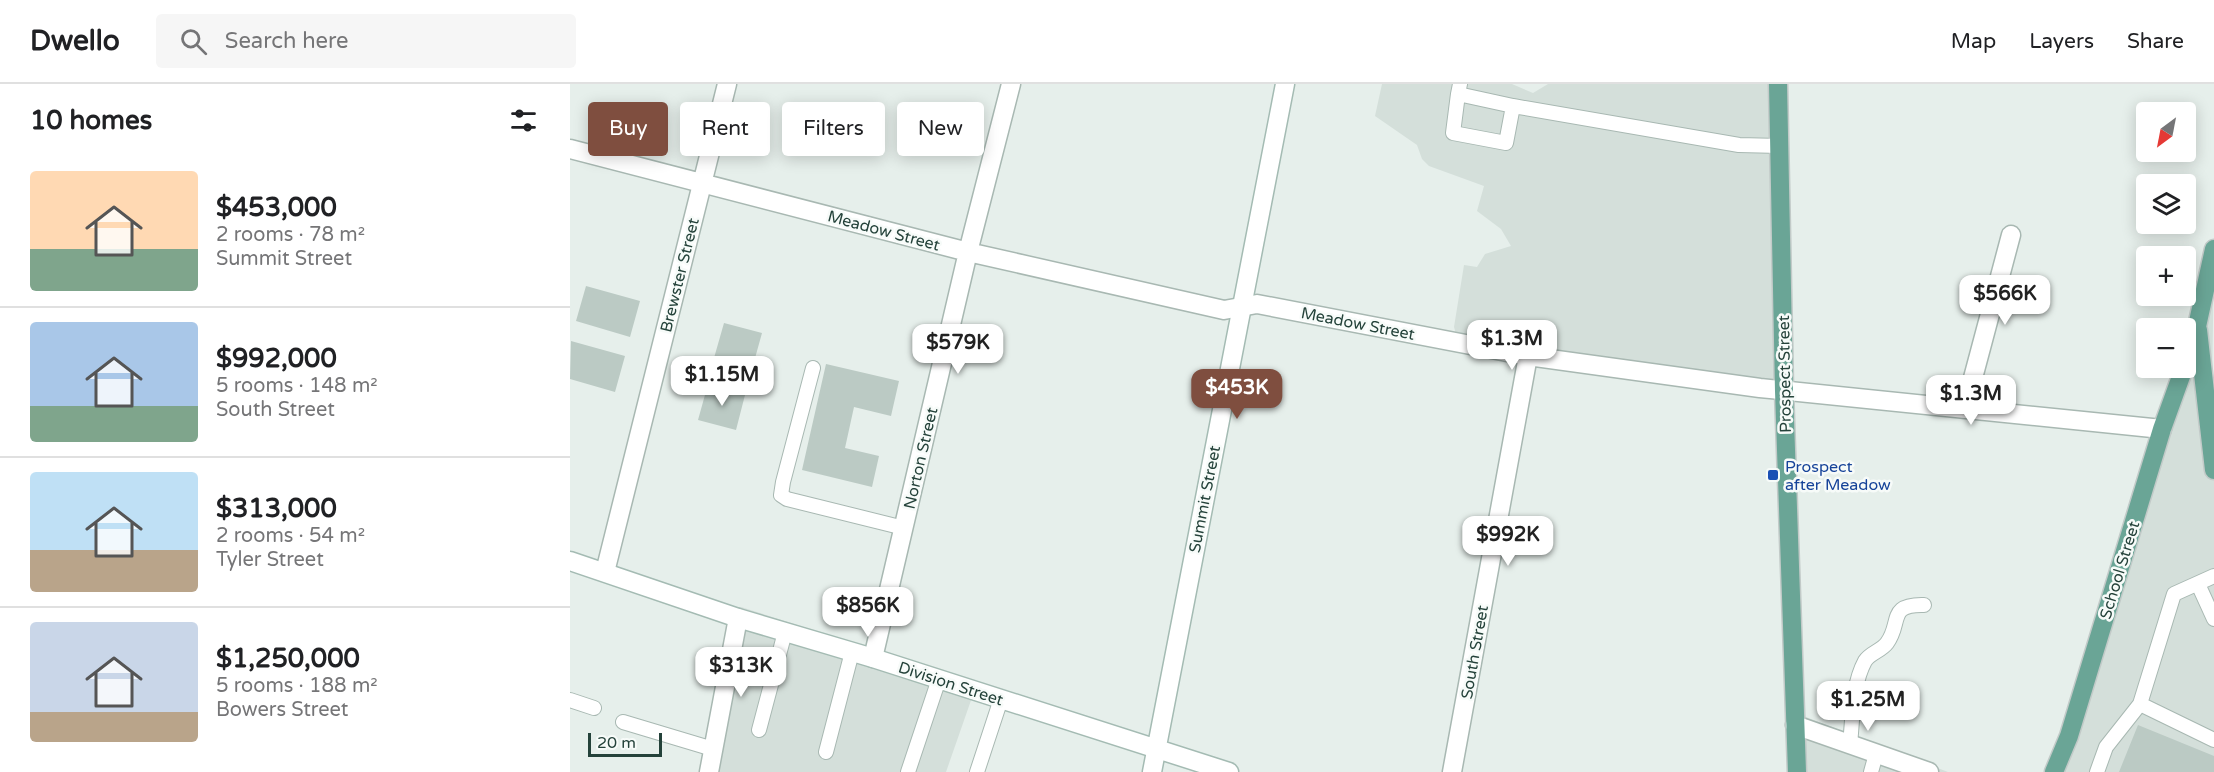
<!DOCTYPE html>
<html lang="en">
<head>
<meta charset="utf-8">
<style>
	:root { --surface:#fff; --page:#f6f6f6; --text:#202124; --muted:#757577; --line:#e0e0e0; --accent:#7f4e3f }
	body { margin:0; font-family:"Varela Round",sans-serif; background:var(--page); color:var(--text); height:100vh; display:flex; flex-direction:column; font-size:22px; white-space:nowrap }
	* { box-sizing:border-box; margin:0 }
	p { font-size:20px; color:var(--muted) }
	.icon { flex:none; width:33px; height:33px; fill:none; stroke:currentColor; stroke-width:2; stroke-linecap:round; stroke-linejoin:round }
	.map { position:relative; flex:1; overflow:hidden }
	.details { display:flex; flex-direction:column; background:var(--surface); width:570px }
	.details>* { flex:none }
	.top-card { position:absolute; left:18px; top:18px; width:570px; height:54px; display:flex; gap:12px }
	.needle { width:39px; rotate:212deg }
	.fabs { position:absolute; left:1566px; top:18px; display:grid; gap:12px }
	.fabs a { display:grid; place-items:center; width:60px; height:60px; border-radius:6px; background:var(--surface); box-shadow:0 3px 15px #0003; font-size:30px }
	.scale { position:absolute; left:18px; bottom:15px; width:74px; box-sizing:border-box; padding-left:6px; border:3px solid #24423a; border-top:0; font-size:16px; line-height:21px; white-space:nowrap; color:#24423a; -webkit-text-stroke:4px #f7fbf9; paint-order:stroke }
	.price { position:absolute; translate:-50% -51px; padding:0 14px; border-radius:12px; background:#fff; color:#222; font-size:20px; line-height:39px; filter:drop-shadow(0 2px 3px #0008) }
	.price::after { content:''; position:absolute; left:50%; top:36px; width:18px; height:14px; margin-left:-9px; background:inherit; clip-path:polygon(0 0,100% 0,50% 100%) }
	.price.current { background:var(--accent); color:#fff }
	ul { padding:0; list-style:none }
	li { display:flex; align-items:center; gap:18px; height:150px; padding:0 30px }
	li+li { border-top:2px solid var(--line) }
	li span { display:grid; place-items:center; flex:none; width:168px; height:120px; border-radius:6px; color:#555 }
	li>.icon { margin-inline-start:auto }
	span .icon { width:72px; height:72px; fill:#fffc; stroke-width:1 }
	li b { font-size:26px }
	h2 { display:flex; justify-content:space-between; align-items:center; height:72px; padding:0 30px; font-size:26px }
	.chip { padding:0 21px; border-radius:6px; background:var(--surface); box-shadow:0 3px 15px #0003; font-size:21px; line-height:54px }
	.chip.current { background:var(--accent); color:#fff }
	header { display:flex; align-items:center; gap:36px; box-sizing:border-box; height:84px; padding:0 30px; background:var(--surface); border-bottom:2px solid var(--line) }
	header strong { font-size:28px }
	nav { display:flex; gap:33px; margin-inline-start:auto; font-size:21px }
	.search { width:420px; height:54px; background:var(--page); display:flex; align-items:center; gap:15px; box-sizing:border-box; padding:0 21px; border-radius:6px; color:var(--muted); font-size:22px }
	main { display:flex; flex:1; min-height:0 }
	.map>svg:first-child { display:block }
</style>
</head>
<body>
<header>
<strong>Dwello</strong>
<div class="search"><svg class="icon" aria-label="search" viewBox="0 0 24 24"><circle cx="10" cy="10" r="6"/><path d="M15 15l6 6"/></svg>Search here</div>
<nav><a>Map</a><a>Layers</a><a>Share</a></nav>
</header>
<main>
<section class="details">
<h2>10 homes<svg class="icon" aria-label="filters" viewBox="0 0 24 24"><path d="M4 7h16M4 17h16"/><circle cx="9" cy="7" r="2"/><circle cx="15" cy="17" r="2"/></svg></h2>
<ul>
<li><span style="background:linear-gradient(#ffd9b3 65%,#7fa58c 0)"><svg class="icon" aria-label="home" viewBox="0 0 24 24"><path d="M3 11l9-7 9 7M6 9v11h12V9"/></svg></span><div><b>$453,000</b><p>2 rooms · 78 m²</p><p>Summit Street</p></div></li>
<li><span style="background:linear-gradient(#a9c7e8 70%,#7fa58c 0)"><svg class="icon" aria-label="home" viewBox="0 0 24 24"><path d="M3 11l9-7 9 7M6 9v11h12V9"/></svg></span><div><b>$992,000</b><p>5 rooms · 148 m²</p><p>South Street</p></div></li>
<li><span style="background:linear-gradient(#bfe0f5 65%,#b9a48a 0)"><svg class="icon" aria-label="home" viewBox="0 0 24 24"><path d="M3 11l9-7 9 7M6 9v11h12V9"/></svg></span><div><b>$313,000</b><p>2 rooms · 54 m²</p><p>Tyler Street</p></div></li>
<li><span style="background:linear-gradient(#c9d6e8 75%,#b9a48a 0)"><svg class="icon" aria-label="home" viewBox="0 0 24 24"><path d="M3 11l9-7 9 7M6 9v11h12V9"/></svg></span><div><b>$1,250,000</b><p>5 rooms · 188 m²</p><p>Bowers Street</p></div></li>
</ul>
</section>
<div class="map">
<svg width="1644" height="688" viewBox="0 0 1644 688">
	<rect width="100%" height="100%" fill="#e6efeb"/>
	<!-- built -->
	<path fill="#d4dfda" d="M812 0H942L963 9 978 0H1206L1205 298 955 265 886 250 884 243 894 181 907 183 915 170 941 162 931 145 907 127 914 102 859 82 852 75 847 61 805 32Z
		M1644 167 1641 382 1644 397V688H1484L1616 284V268Z
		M171 523 396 595 406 602 376 688H133L162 524Z
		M1236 633 1378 688H1230L1228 636Z"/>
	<!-- building -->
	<path fill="#bbcac4" d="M16 202 70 217 60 253 6 237Z
		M154 239 192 249 182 285 144 274Z
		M1 257 55 272 45 308 0 295Z
		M256 280 329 297 321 332 284 323 275 364 309 372 302 403 232 386Z
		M138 300 175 311 166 346 128 336Z
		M1568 641 1644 672V688H1549Z"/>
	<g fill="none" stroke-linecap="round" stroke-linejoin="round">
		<defs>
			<path id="lane" d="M890 0 888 10 943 22 1169 61 1210 62
				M888 10 883 49 936 59 943 22
				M243 284 213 398 211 411 217 415 334 444
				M1628 500 1644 535
				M0 616 24 624
				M1570 620 1644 656
				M53 638 143 665
				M189 646 215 548
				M1280 660C1283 633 1282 601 1295 577 1300 569 1311 567 1317 559 1332 539 1317 520 1354 521
				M256 668 282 568
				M338 688 369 595
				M407 688 431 615
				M1301 688 1306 670
				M1527 688 1536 663 1570 620 1604 510 1644 492"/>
			<path id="street" d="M0 65 398 168 654 226 687 220 958 272 1190 304 1592 345
				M1395 324 1441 151
				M35 488 157 0
				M303 574 398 168 441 0
				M1225 641 1359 688
				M139 688 168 534
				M882 688 958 272"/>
			<path id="secondary" d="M0 477 168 534 303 574 659 688
				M582 688 715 0"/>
			<path id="primary" d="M1208 0 1214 307 1227 688
				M1628 246 1644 386
				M1624 256 1644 165
				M1484 688 1499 652 1592 345 1614 284"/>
		</defs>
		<!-- lane casing -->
		<use href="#lane" stroke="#a8b8b2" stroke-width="16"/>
		<!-- street casing -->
		<use href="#street" stroke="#a8b8b2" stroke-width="21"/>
		<!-- secondary casing -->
		<use href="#secondary" stroke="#a4bbb3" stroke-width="21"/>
		<!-- primary casing -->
		<use href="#primary" stroke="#c2cac8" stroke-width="21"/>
		<!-- lane -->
		<use href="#lane" stroke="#fff" stroke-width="14"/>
		<!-- street -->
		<use href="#street" stroke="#fff" stroke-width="18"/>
		<!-- secondary -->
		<use href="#secondary" stroke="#fff" stroke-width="18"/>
		<!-- primary -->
		<use href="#primary" stroke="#6aa596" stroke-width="18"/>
	</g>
	<!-- markers -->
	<rect fill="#1a4fb4" stroke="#f7fbf9" stroke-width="2" x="1197" y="385" width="12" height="12" rx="3"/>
	<g text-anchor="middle" stroke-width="5" stroke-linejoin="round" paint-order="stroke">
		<!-- street labels -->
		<g font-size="16" fill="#24423a" stroke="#f7fbf9">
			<text transform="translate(314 146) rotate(15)" y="6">Meadow Street</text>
			<text transform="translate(109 191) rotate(-76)" y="6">Brewster Street</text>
			<text transform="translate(788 239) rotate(11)" y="6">Meadow Street</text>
			<text transform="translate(1214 290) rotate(-91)" y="6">Prospect Street</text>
			<text transform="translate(350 374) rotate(-77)" y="6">Norton Street</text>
			<text transform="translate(634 415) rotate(-79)" y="6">Summit Street</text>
			<text transform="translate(1549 486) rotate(-73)" y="6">School Street</text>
			<text transform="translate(904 568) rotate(-80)" y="6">South Street</text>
			<text transform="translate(381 599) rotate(18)" y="6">Division Street</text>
		</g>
		<!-- transit labels -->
		<g font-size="16" fill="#164399" stroke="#f7fbf9" text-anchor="start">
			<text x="1215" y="388">Prospect<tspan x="1215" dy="18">after Meadow</tspan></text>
		</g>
	</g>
</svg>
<div class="fabs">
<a><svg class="needle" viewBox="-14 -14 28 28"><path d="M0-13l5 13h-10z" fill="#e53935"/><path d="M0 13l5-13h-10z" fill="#757577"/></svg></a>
<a><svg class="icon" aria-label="layers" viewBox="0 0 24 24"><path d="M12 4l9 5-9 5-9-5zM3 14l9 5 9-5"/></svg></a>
<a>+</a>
<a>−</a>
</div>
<div class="scale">20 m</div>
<b class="price" style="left:1435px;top:242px">$566K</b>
<b class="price" style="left:942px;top:287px">$1.3M</b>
<b class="price" style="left:388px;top:291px">$579K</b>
<b class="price" style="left:152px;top:323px">$1.15M</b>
<b class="price current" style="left:667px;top:336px">$453K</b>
<b class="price" style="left:1401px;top:342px">$1.3M</b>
<b class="price" style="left:938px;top:483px">$992K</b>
<b class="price" style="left:298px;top:554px">$856K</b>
<b class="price" style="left:171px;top:614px">$313K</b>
<b class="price" style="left:1298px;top:648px">$1.25M</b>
<div class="top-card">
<a class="chip current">Buy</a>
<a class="chip">Rent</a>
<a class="chip">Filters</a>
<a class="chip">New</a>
</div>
</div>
</main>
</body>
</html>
